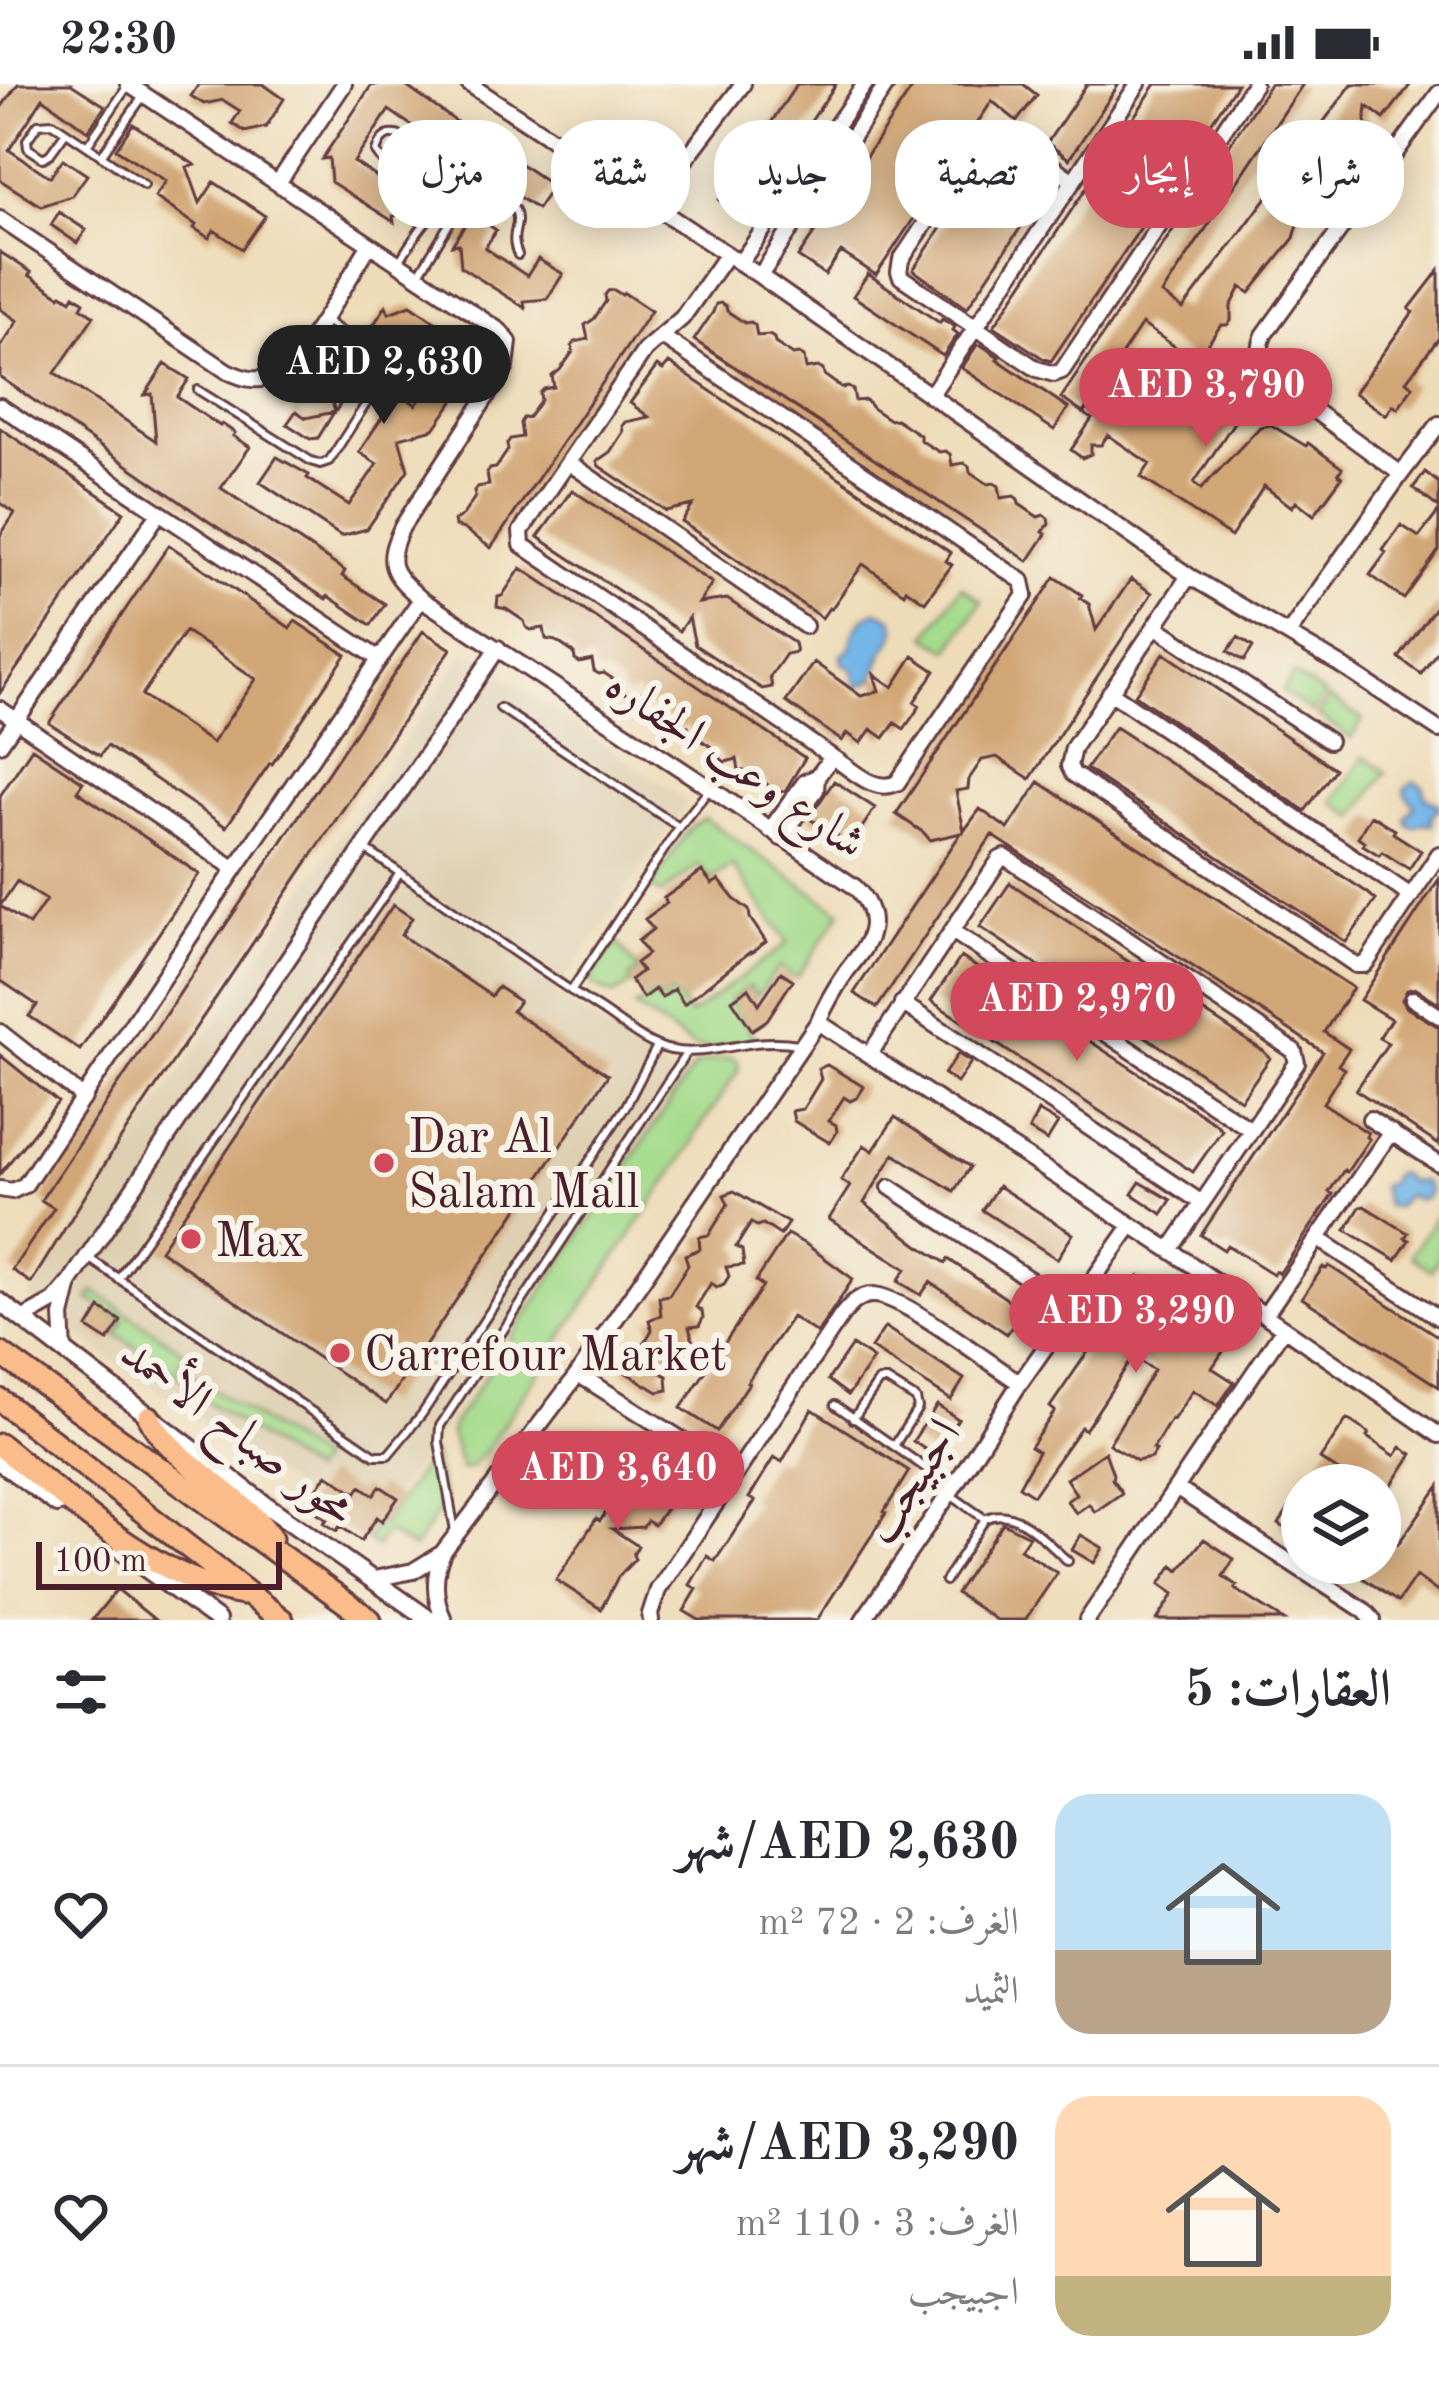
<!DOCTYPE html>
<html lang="ar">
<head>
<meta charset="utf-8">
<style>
	:root { --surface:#fff; --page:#f2f2f3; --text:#2b2b33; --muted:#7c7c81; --line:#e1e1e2; --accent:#d1495b }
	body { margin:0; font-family:"Old Standard TT",Amiri,serif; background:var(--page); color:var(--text); direction:rtl; height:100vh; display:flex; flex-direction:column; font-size:45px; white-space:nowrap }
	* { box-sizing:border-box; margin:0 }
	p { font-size:39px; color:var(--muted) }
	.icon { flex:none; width:66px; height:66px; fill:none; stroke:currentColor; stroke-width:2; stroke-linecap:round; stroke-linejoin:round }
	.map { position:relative; height:1536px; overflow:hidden; direction:ltr }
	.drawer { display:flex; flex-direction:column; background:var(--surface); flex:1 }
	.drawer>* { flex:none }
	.banner { position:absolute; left:36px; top:36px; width:1368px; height:108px; direction:rtl; display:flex; gap:24px }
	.buttons { position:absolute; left:1281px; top:1380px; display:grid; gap:24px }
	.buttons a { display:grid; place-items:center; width:120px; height:120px; border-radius:50%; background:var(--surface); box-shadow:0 6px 30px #0003; font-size:60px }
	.scale { position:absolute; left:36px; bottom:30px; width:246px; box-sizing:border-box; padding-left:12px; border:6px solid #4a1f2b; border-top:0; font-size:33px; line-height:42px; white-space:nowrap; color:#4a1f2b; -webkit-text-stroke:9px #f7f3e8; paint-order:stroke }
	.price { position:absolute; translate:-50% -102px; padding:0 27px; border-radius:42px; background:var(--accent); color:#fff; font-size:39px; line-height:78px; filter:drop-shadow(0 3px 6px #0008) }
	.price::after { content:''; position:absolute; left:50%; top:72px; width:36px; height:27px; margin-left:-18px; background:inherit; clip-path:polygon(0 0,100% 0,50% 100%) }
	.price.selected { background:#222; color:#fff }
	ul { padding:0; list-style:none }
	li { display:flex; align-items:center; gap:36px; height:300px; padding:0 48px }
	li+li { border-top:3px solid var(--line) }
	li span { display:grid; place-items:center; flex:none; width:336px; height:240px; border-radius:36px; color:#555 }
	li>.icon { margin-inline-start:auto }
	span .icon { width:144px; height:144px; fill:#fffc; stroke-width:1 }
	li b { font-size:51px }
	h2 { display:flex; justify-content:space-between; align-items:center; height:144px; padding:0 48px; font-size:51px }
	.chip { padding:0 42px; border-radius:48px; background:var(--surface); box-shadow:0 6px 30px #0003; font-size:42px; line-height:108px }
	.chip.selected { background:var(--accent); color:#fff }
	.status { display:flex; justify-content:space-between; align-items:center; height:84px; padding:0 60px; background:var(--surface); direction:ltr }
	.status svg { height:33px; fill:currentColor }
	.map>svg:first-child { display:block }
</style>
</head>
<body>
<div class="status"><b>22:30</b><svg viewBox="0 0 49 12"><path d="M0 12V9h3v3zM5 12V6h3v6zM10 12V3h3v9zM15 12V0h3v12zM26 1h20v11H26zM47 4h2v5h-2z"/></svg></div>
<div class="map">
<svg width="1439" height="1536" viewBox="0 0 1439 1536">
	<rect width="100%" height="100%" fill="#f7f3e8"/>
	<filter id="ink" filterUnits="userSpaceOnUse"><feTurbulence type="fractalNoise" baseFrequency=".00833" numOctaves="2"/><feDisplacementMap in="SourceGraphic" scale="24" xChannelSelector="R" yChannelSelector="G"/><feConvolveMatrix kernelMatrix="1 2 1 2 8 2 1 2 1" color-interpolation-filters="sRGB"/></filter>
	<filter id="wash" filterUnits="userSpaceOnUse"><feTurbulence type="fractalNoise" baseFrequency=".004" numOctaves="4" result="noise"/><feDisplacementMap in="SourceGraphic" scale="48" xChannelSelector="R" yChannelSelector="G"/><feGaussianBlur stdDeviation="2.7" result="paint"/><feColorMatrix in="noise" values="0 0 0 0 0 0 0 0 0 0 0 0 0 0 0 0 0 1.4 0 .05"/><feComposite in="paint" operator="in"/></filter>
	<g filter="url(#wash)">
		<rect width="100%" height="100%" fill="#eedcb9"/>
		<!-- built -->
		<path fill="#decfb1" d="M466 566 688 718 555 910 683 998 365 1455 28 1215Z"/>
		<!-- green -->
		<path fill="#a4db8c" stroke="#777d5c" stroke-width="3" d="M961 502 982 517 949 566 927 552Z
			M1293 591 1325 611 1313 629 1282 608Z
			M1329 614 1363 636 1351 654 1318 632Z
			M1364 673 1386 688 1355 733 1333 718Z
			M704 734 841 828 797 894 779 883 757 912 749 902 729 916 753 952 750 956 713 965 694 963 635 923 655 909 661 917 673 909 690 931 788 859 732 781 711 796 699 781 661 810 651 803 691 742Z
			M616 857 639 887 629 894 632 900 614 911 593 901 591 895Z
			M729 974 737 976 739 985 694 1053V1057L486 1366 470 1384 461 1385 450 1349 453 1340 694 983 703 978Z
			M1439 1127V1174L1431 1186 1410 1172Z
			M94 1207 186 1269 178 1282 319 1376 311 1389 205 1316 182 1294 116 1250 124 1237 89 1215Z
			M432 1370 445 1418 413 1465 386 1447 376 1463 367 1456 379 1439 383 1440Z"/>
		<!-- water -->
		<path fill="#73b6e8" stroke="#5e6a8a" stroke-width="3" d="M878 527 892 534C900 551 891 554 883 569 878 578 877 588 872 597L858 602 852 584 843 579 842 571 851 565C851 548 861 531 878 527Z
			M1414 697 1423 702 1426 714 1438 719V725L1432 731V741L1424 739 1413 743 1407 739V732L1415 722 1406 711 1405 705Z
			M1399 1089 1409 1098 1420 1097 1426 1100 1429 1108 1426 1114 1418 1116 1406 1111 1396 1123 1386 1122 1381 1102 1389 1099 1393 1091Z"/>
		<g id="blocks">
			<!-- building -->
			<path fill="#d1a676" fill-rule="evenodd" d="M18 0H71L105 22 88 47 43 14 9 66 50 93 63 75 87 91 72 112 41 122 0 96V25Z
				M199 0H263L284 15 266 43 245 48 232 39 240 27 223 16 204 20 191 12Z
				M379 0H403L478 53 462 76 389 26 354 78 396 106 407 89 432 105 416 129 393 132 394 138 331 98 329 74 322 75 371 2Z
				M797 0H836L746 134 719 116Z
				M915 0H1023L1037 11 1017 37 992 17 876 191 841 168 825 191 798 173Z
				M1087 0H1119L1069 75 1047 59Z
				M1156 0H1237L1051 277 1044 275 994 242Z
				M1270 0H1303L1162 210 1183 225 1352 0H1411L1384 35 1367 22 1363 63 1358 68 1347 67 1341 80V92L1337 97H1323L1315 125 1302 127 1294 154 1250 209 1241 203 1231 222V237L1227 241H1221L1196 277 1142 240 1083 329 1061 314Z
				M133 40 195 81 187 83 200 119 214 98 265 132 242 165 214 146 209 154 194 144 196 141 155 113 166 97 116 65Z
				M1003 60 1052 96 967 224 913 186 996 61Z
				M503 68 553 102 537 125 486 91Z
				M59 128 86 146 77 159 51 141Z
				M472 130 496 146 485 164 527 192 538 175 563 190 547 215 524 217 525 224 461 183 459 160 452 161Z
				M0 168 31 188 29 191 60 212 62 210 71 216 74 211 84 218 81 223 94 232 55 289 156 357 152 310 145 311 165 280 189 295 177 313 220 342 222 340 235 349 233 352 250 363 221 404 345 487 342 492 385 520 371 541 328 512 326 515 208 437 0 293V263L18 237 0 225Z
				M1439 186V254L1406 297 1413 302 1398 324 1393 321 1386 331 1354 309 1413 228 1409 225Z
				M868 190 940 239 942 235 955 243 953 246 958 250 943 272 853 212Z
				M614 206 622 211 624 209 651 227 491 464 464 445 455 442 454 437 463 431 475 413 474 407 477 403 489 401 487 389 490 385 496 384 508 366 507 360 510 355 522 353 520 339 523 334 529 333 541 316 540 309 544 305 554 303 552 292 560 286 573 268 572 262 575 258 588 255 585 241 594 235 606 217 605 211 608 207Z
				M721 219 726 222 727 227 745 239 751 238 755 241 757 252 769 251 774 254 775 259 793 271 799 270 804 273 806 285 818 283 823 286 824 291 842 304 848 303 853 306 855 317 866 316 872 324 890 336 896 335 920 351V356L939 368 945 367 950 370 952 381 964 379 969 382 970 388 988 400 994 399 999 402 1001 414 1014 412 1018 415 1019 420 1038 433 1044 431 1048 434 1049 440 1043 448 1046 450 1028 477 694 256 713 228 716 220Z
				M411 221 467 260 475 286 434 345 399 354 408 386 367 445 341 452 260 398 277 373 309 391 307 394 349 421 377 380 359 368 375 344 400 309 416 321 445 279 402 251 390 268 366 252 386 222 389 229Z
				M977 261H981L999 273 997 275 1068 324 1054 346 962 284Z
				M669 279 951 469 946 477 952 481 925 518 906 505 904 509 863 480 831 525 829 524 822 534 682 438 693 421 666 427 599 382 597 377 610 368 623 348 622 342 625 338 649 333 630 319 657 282 663 286Z
				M1154 280 1204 314 1220 306 1246 320 1194 399 1201 405 1260 343 1271 341 1306 362 1308 359 1342 384 1338 390 1342 393 1314 431 1296 417 1292 423 1264 402 1231 453 1141 393 1150 380 1108 351 1101 361H1091V370L1082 374 1071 366 1092 335 1083 329Z
				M326 282 349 297 350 305 335 328 327 302 317 295Z
				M296 327 306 334 334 328 318 354 310 355 287 340Z
				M0 344 124 428 0 609V452L15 429 0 419Z
				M1425 388 1439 399V424L1413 404Z
				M572 406 712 499 699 519 727 515 794 559 796 568 786 570 770 593 772 603 762 605 695 561 689 533 679 547 538 453Z
				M1439 427V466L1404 515 1370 491 1386 469 1383 466 1401 441 1419 453Z
				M169 461 290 544 295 537 346 571 272 680 270 679 226 743 107 662 100 672 49 639ZM185 547 256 595 212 659 142 611Z
				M521 484 805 674 785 707 773 709 769 706 767 700 749 688 739 686 737 675 725 678 721 675 719 668 701 656 691 654 688 642 676 644 671 641 670 635 652 623 642 621 639 608 628 611 623 608 622 601 604 589 599 590 594 587 592 576 580 579 575 576 574 569 556 557 546 555 544 544 531 546 526 543 524 537 506 525 497 523 498 513 502 512Z
				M1055 493 1082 511 1080 514 1089 520 1096 546 1131 495 1152 509 1030 695 997 673 982 676 969 695 968 705 956 707 964 747 980 725 1008 745 1039 698 1353 904 1324 948 1349 965 1338 981 1344 985 1323 1019 1368 1049 1366 1053 1369 1055 1347 1088 1344 1086 1329 1108 1333 1110 1279 1190 1275 1187 1273 1190 1227 1161 1224 1166 1201 1151 1323 968 1261 927 992 751 877 924 854 909 961 749 930 756 924 749 896 730Z
				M1439 518V565L1421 590 1399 574Z
				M423 547 451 565 120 1056 31 1199 12 1186 54 1124 41 1116Z
				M1238 553 1253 563 1244 577 1228 567Z
				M1164 569 1335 685 1305 727 1135 611Z
				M913 572 935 587 914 618 920 622 904 645 895 639 884 654 871 645 861 659 847 649 842 657 786 618 814 578 861 612 879 607 874 590 893 603Z
				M1115 643 1368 809 1376 816 1346 858 1086 685Z
				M32 664 83 698 77 707 199 790 80 966 29 932 37 921 0 896V822L29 841 46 816 17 797 0 822V712Z
				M834 697 875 724 857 751 854 750 848 758 843 759 838 756 837 750 819 737 814 738 809 734Z
				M1371 731 1395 746 1393 749 1421 767 1409 785 1382 768 1379 771 1363 761 1365 758 1358 753Z
				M702 787 712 800 719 796 734 815 749 826 750 834 766 858 751 869 750 868 684 920 674 905 662 914 655 905 643 914 630 896 642 887 636 879 648 870 638 857 653 845 645 835 667 819 664 814Z
				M1439 795V919L1415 904 1407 906 1402 916 1407 924 1439 943V1061L1356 1006 1388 959 1379 954 1391 935 1360 916Z
				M1010 799 1263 967 1270 974 1241 1016 980 843Z
				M393 821 412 834 401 851 491 912 498 903 519 917 512 927 608 991 386 1320 160 1166Z
				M961 873 1215 1039 1222 1046 1193 1088 931 917Z
				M781 888 793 896 767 936 752 946 732 916 749 904 759 920Z
				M958 970 971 978 957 999 944 990Z
				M0 971 58 1018 0 1090Z
				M827 981 864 1003 857 1014 850 1017 844 1013 829 1037 836 1041 837 1048 830 1059 794 1037 792 1027 803 1025 821 995 818 985Z
				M1038 1027 1058 1039 1047 1057 1029 1046Z
				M895 1033 970 1083 954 1107 894 1070 864 1119 918 1161 946 1179 948 1175 1023 1226 1007 1250 930 1198 921 1211 898 1197 906 1185 829 1135 850 1102 841 1096 864 1061 873 1067Z
				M1140 1098 1171 1116 1162 1130 1132 1110Z
				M998 1102 1073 1150 1057 1175 982 1126Z
				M734 1107 788 1139 780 1151 763 1140 757 1142 751 1139 736 1163 742 1166 744 1181 726 1183 729 1192 724 1200 717 1203 711 1199 696 1223 702 1227 703 1234 699 1242 689 1243 693 1257 688 1265 681 1267 675 1264 660 1288 667 1292 668 1306 658 1308 625 1288 623 1278 634 1276 652 1246 649 1236 661 1231 659 1213 669 1211 688 1181 685 1171 700 1165 699 1153 709 1151 728 1120 724 1111Z
				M1364 1122 1408 1149 1405 1154 1409 1156 1396 1176 1346 1146 1360 1123Z
				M787 1150 807 1161 853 1195 817 1249 792 1233 747 1298 749 1299 717 1347 681 1324 763 1202 756 1197Z
				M1329 1182 1439 1253V1303L1302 1214 1323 1183 1326 1185Z
				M1139 1192 1225 1247 1224 1258 1228 1260 1212 1284 1234 1298 1218 1322 1193 1306 1173 1336 1171 1335 1153 1365 1156 1366 1151 1374 1137 1377 1109 1360 1154 1286 1133 1273 1085 1346 1081 1343 1033 1411 1019 1402 1038 1368 1030 1363 1055 1327 1050 1323 1089 1266 1107 1255 1097 1249 1116 1220 1119 1222Z
				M100 1224 121 1237 108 1257 88 1244Z
				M885 1243 964 1295 951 1316 871 1264Z
				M852 1261 873 1275 848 1311 828 1296Z
				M937 1321 958 1335 933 1371 913 1357Z
				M812 1325 909 1387 884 1428 886 1429 817 1536H699L684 1527 697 1505 690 1501 707 1472 715 1477 755 1417 749 1414 774 1373 782 1378Z
				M1347 1335 1369 1349 1367 1353 1395 1372 1401 1363 1412 1370 1380 1419V1401H1360L1320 1375Z
				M1105 1368 1113 1390 1112 1395 1122 1409 1095 1428 1089 1420 1076 1429 1067 1417 1076 1410 1066 1395Z
				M646 1370 678 1393 672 1401 679 1406 654 1441 647 1437 643 1443 612 1445 638 1462 633 1471 635 1475 618 1493 601 1525 556 1496 596 1435 600 1437Z
				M327 1390 356 1409 361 1402 374 1411 380 1402 398 1414 382 1437 377 1433 361 1457 340 1442 337 1447 324 1439 327 1435 306 1421Z
				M1439 1402V1509L1416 1492 1398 1518 1341 1479H1380V1467L1389 1454 1398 1460Z
				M1302 1405V1456L1279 1440Z
				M1003 1439 1029 1452 1020 1465 1057 1489 1025 1536H996L956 1509Z
				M1081 1451 1103 1464 1094 1479 1072 1466Z
				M1204 1455 1234 1475 1223 1492 1237 1502 1235 1505 1284 1536H1157L1174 1510 1160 1500 1173 1481 1179 1486Z
				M117 1505 155 1536H92Z"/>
		</g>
	</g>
	<g filter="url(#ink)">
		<use href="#blocks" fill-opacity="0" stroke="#633b40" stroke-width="3"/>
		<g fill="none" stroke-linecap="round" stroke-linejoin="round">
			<defs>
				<path id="service" d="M66 48 50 70 43 74 28 64 27 56 38 40 53 39C83 59 114 80 144 101
					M87 62 127 3
					M419 64 408 79 399 85 385 81 376 68C379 58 384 49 396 51 407 53 421 66 431 72 459 90 487 108 515 126 522 143 508 149 518 171
					M101 72 144 11
					M400 176C417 149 432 124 461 110
					M419 190 458 125 461 110 470 97
					M312 256 347 279 374 282
					M198 306 311 377 320 380 329 377 373 309 380 294 361 261 326 237
					M500 624 679 743
					M364 764C442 818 520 874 599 925 621 939 645 961 671 966 712 974 752 951 798 960
					M571 907 679 743 708 707
					M90 1175 375 1371H388L422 1330 626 1022 657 962
					M118 1195 400 789
					M835 1321 950 1401
					M853 1335 879 1297H887L916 1315 918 1324 894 1362
					M985 1435C1015 1419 1046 1459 1068 1477
					M455 1447 439 1358 440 1342 687 968
					M945 1497 985 1435 952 1412"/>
				<path id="minor" d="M128 0 500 247 509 258 506 283 402 443C384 480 391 489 421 515L710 704 855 803C866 814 875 831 871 847 868 862 855 876 846 888 835 904 826 920 818 938L578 1290 443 1468C433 1491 434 1514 444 1536
					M469 0 760 192 1189 492 1340 581 1439 646
					M1073 97 1006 49 990 50 982 55 901 176 899 188 901 193 1037 285 1054 290 1062 287 1254 0
					M278 99 344 0
					M652 119 743 0
					M0 135 227 287C242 294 256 299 273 292 304 278 349 193 369 162
					M740 179 865 0
					M760 192 887 0
					M661 252 1022 497 1025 511 897 699C875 709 856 689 838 677L522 461 521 447 645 266 682 234 727 170
					M930 312 1138 0
					M0 322 378 574
					M568 378 805 542
					M1401 390 1275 298C1262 283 1256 270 1264 251L1439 9
					M1189 492 1073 664 1069 682 1073 690 1356 881H1364L1369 875 1439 770
					M1155 542 1329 657
					M1288 550 1401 390 1439 340
					M1110 608 1411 812
					M0 625 235 785
					M0 660 159 429
					M770 746 805 698 817 693
					M781 754 816 706 817 693 832 673
					M952 847 1251 1046
					M1413 915 1439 932
					M902 919 1202 1119
					M818 938 1170 1166 1439 1351
					M0 948 84 1014
					M869 971 1000 775 1005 773 1294 967 1297 979 1170 1166
					M1370 1035 1439 1080
					M890 1103 1074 1225
					M0 1105 12 1107 25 1101 235 785 421 515
					M1319 1155 1439 1234
					M1265 1231 1391 1048
					M22 1235 54 1217 70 1198 498 564
					M64 1267 62 1232 69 1203
					M578 1290 736 1390
					M1176 1404 1365 1527 1373 1536
					M374 1495 413 1487 439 1471
					M651 1536 650 1530 658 1506 842 1231C850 1221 859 1211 873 1211 901 1210 992 1281 1020 1299
					M863 1536 949 1410 1020 1299 1131 1142
					M1087 1536 1284 1244"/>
				<path id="tertiary" d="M0 1218 263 1419 430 1536
					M0 1378 57 1420
					M122 1467 217 1536"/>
				<path id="trunk" d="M0 1269 370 1536
					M0 1316 282 1536
					M149 1333C171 1378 241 1409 271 1454
					M0 1361C66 1414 157 1497 242 1510"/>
			</defs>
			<!-- service casing -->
			<use href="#service" stroke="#633b40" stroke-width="12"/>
			<!-- minor casing -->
			<use href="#minor" stroke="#633b40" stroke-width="20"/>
			<!-- tertiary casing -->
			<use href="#tertiary" stroke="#633b40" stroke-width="22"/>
			<!-- trunk casing -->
			<use href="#trunk" stroke="#633b40" stroke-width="27"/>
			<!-- service -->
			<use href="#service" stroke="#fff" stroke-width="6"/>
			<!-- minor -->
			<use href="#minor" stroke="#fff" stroke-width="14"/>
			<!-- tertiary -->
			<use href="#tertiary" stroke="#fff" stroke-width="16"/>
			<!-- trunk -->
			<use href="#trunk" stroke="#fabc8b" stroke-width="21"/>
		</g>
	</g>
	<!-- markers -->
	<g fill="#d1495b" stroke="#f7f3e8" stroke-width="4.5">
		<circle cx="384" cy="1079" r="12"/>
		<circle cx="191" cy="1155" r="12"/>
		<circle cx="340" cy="1269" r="12"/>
	</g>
	<g text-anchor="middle" stroke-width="12" stroke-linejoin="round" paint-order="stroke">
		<!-- street labels -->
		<g font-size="48" fill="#4a1f2b" stroke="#f7f3e8">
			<text transform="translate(737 678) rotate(34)" y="17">شارع وعب الجفاره</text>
			<text transform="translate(239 1345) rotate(37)" y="17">محور صباح الأحمد</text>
			<text transform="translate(910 1396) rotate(-57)" y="17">اجبيجب</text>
		</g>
		<!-- poi labels -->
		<g font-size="48" fill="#4a1f2b" stroke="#f7f3e8" text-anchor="start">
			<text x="408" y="1068">Dar Al<tspan x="408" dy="55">Salam Mall</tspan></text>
			<text x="215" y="1172">Max</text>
			<text x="364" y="1286">Carrefour Market</text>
		</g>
	</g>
</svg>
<div class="buttons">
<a><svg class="icon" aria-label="layers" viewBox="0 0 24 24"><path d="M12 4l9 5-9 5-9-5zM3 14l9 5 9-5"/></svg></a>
</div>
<div class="scale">100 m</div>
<b class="price selected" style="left:384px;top:343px">AED 2,630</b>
<b class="price" style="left:1206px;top:366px">AED 3,790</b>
<b class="price" style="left:1077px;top:980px">AED 2,970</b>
<b class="price" style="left:1136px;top:1292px">AED 3,290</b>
<b class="price" style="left:618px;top:1449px">AED 3,640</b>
<div class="banner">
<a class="chip">شراء</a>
<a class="chip selected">إيجار</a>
<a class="chip">تصفية</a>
<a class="chip">جديد</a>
<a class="chip">شقة</a>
<a class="chip">منزل</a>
</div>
</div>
<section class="drawer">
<h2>العقارات: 5<svg class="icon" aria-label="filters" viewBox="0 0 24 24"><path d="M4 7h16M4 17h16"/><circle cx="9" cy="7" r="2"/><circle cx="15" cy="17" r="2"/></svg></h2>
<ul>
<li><span style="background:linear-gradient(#bfe0f5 65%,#b9a48a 0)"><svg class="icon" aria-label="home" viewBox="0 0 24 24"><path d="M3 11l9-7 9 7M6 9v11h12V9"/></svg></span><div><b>AED 2,630/شهر</b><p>الغرف: 2 · 72 m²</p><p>الثميد</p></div><svg class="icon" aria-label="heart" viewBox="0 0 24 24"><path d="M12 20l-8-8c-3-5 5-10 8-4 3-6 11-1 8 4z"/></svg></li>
<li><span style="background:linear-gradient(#ffd9b3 75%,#c2b280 0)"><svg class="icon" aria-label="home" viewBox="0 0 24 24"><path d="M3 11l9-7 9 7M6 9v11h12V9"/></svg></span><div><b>AED 3,290/شهر</b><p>الغرف: 3 · 110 m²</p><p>اجبيجب</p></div><svg class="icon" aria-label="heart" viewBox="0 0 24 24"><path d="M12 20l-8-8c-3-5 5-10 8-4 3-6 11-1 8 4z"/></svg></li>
</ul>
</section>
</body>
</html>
